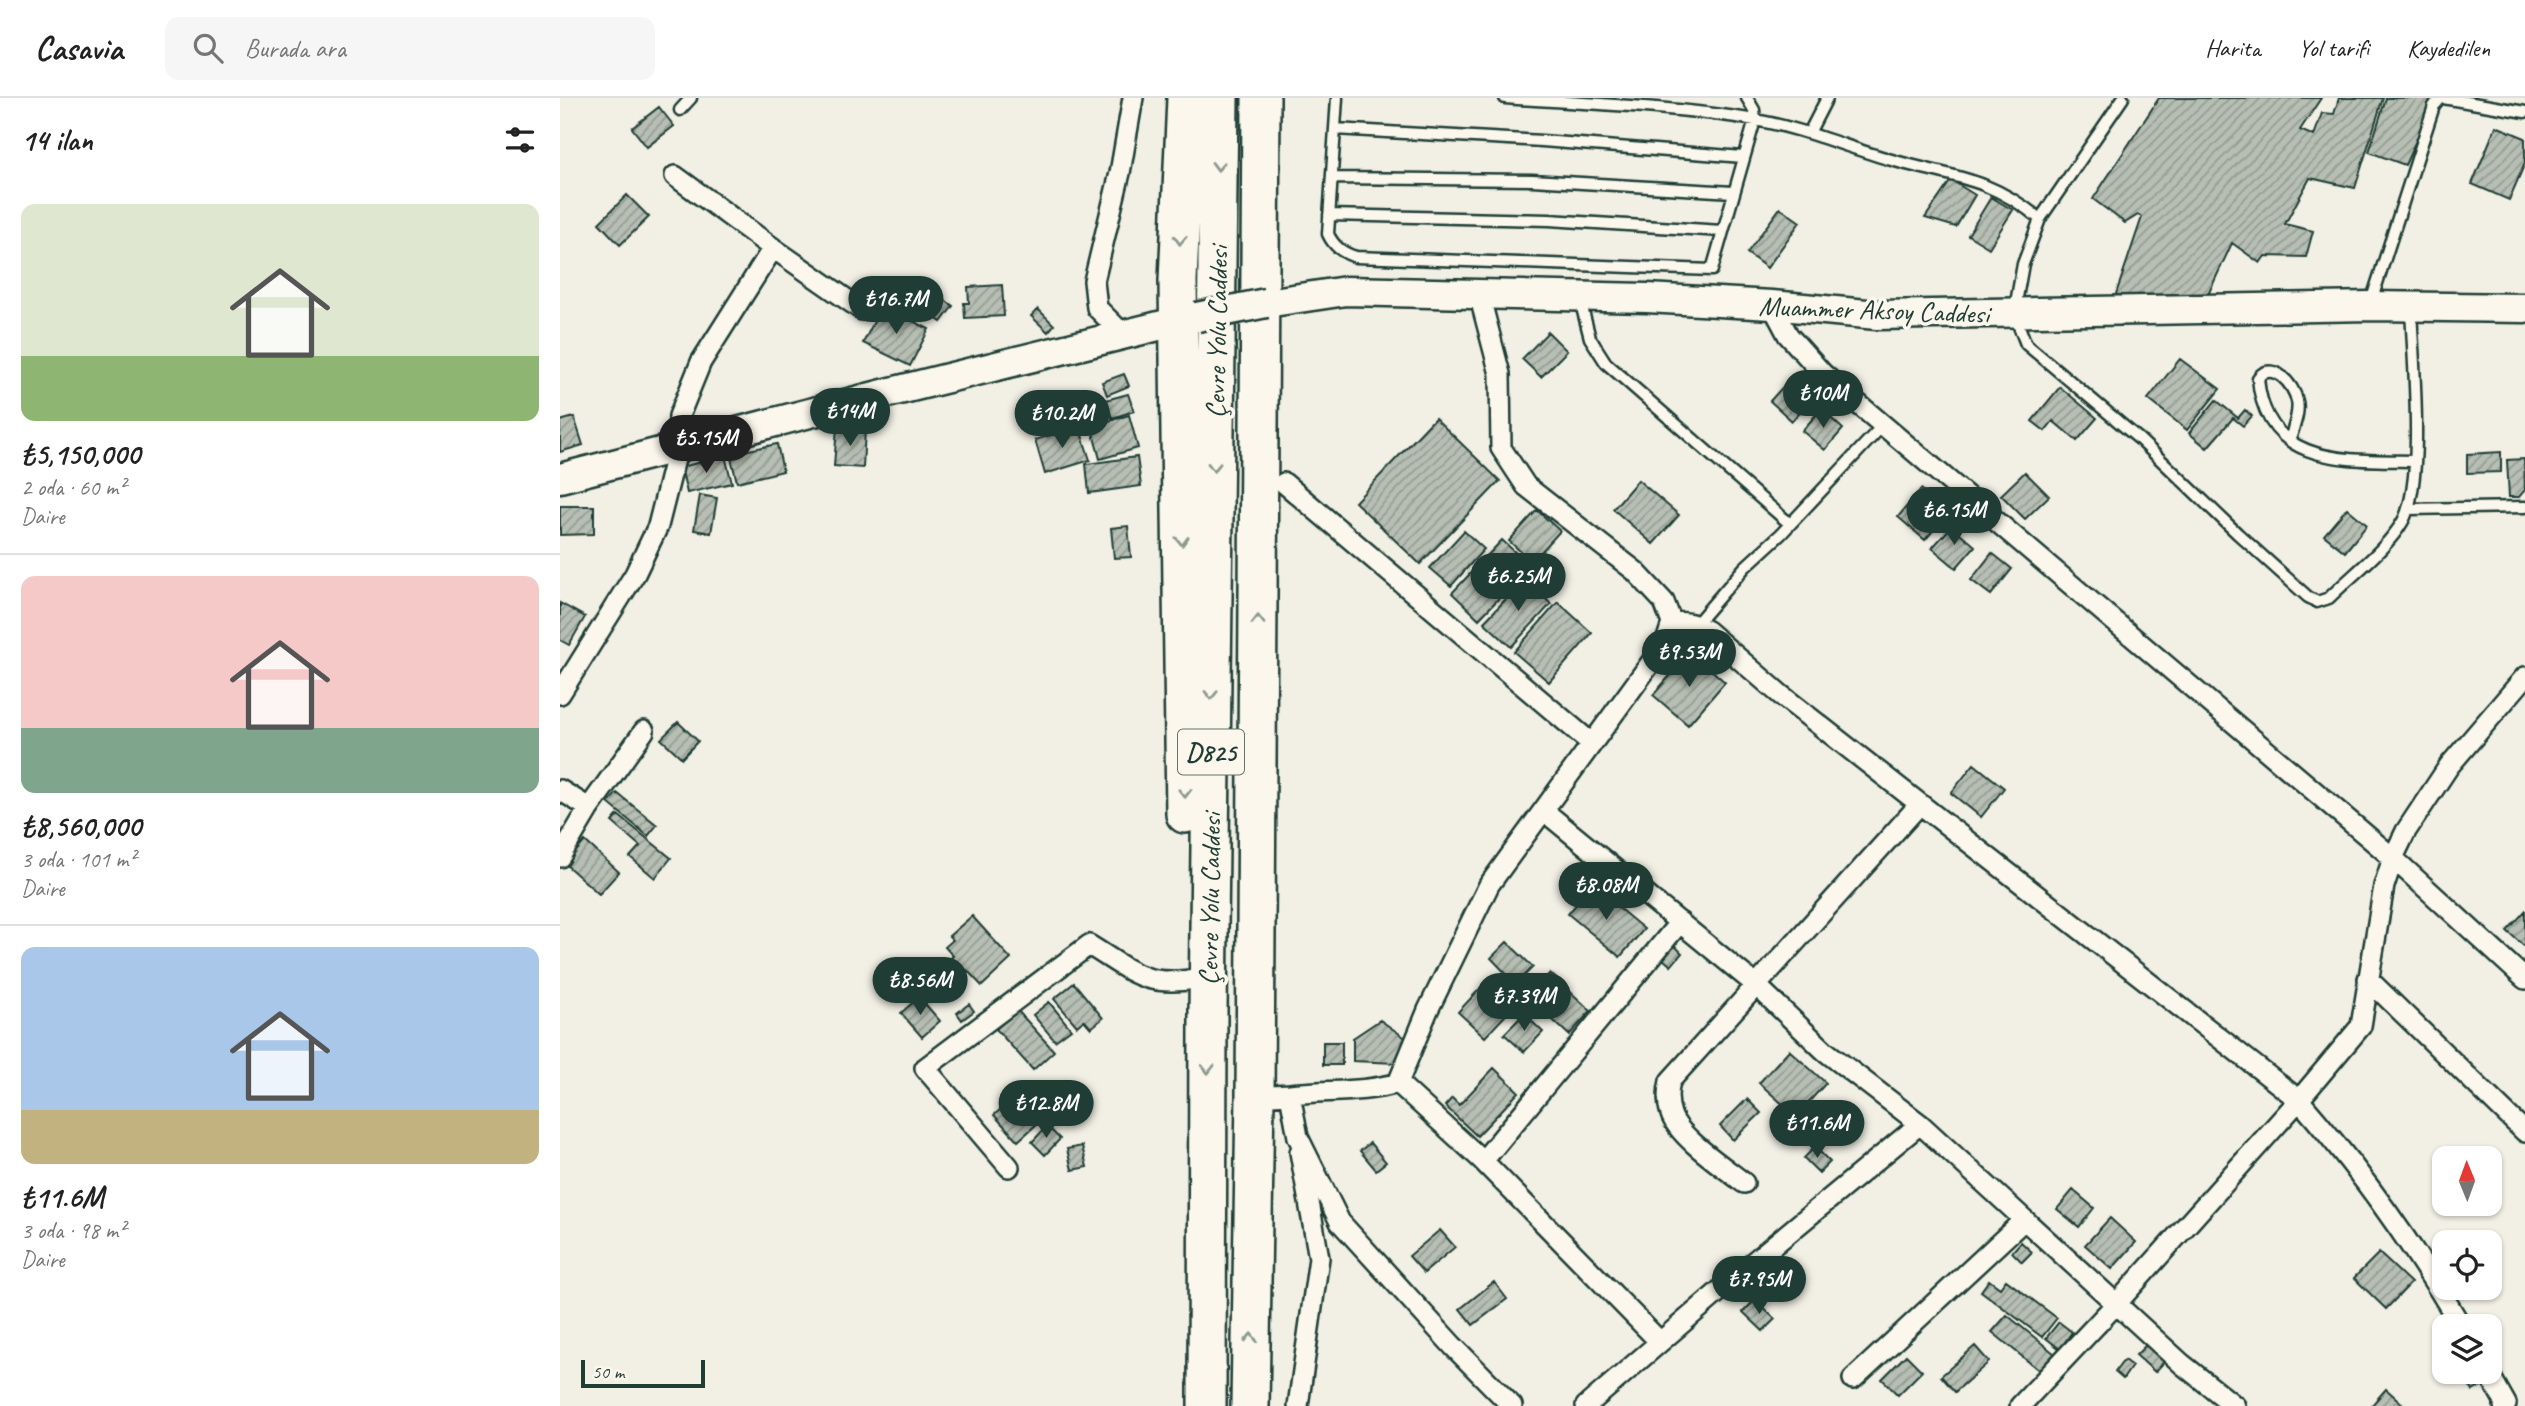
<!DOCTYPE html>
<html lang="tr">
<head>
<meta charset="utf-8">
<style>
	:root { --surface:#fff; --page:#f6f6f6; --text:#222; --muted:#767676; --line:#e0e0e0; --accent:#1f3d34 }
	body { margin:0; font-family:Caveat,sans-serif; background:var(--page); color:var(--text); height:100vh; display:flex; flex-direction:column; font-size:26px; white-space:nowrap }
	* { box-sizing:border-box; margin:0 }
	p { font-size:23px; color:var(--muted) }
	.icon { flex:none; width:38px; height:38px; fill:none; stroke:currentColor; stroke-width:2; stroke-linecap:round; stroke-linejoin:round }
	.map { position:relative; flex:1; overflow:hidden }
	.drawer { display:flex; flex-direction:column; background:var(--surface); width:560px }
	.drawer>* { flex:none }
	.needle { width:46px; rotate:359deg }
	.fabs { position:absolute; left:1872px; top:1048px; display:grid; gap:14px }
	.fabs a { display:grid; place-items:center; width:70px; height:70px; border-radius:14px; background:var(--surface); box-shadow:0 2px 5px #0004; font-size:35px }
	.scale { position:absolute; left:21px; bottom:18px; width:124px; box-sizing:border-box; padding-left:7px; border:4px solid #1f3d34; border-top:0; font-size:19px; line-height:24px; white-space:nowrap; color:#1f3d34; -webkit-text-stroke:5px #fbf7ec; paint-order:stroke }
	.price { position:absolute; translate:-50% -60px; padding:0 16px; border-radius:24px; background:var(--accent); color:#fff; font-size:23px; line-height:46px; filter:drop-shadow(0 2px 4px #0008) }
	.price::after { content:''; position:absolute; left:50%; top:42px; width:21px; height:16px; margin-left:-10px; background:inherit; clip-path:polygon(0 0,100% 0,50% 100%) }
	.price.on { background:#222; color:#fff }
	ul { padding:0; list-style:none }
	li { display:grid; align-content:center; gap:14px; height:371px; padding:0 21px }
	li+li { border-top:2px solid var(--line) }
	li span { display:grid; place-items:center; height:217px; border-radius:14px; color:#555 }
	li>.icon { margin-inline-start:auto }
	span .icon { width:126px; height:126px; fill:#fffc; stroke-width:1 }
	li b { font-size:30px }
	h2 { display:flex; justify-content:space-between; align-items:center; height:84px; padding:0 21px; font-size:30px }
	header { display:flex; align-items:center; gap:42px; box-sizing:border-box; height:98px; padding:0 35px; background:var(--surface); border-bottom:2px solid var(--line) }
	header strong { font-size:33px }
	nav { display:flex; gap:38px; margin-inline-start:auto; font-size:24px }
	.search { width:490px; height:63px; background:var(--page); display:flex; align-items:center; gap:18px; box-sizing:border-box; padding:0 24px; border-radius:14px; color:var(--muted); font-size:26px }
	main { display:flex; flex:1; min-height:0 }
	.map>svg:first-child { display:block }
</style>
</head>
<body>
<header>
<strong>Casavia</strong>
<div class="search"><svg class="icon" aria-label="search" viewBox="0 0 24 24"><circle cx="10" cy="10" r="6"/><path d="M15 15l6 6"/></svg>Burada ara</div>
<nav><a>Harita</a><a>Yol tarifi</a><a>Kaydedilen</a></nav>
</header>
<main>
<section class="drawer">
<h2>14 ilan<svg class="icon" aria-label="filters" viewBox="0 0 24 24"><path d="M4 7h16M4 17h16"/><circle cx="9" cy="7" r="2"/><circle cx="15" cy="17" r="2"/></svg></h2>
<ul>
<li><span style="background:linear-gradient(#dfe7d0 70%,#8fb573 0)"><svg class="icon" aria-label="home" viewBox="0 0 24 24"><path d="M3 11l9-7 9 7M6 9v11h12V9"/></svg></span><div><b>₺5,150,000</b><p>2 oda · 60 m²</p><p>Daire</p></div></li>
<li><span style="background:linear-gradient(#f6c9c9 70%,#7fa58c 0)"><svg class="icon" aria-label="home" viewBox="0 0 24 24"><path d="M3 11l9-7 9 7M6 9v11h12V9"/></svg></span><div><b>₺8,560,000</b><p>3 oda · 101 m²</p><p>Daire</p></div></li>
<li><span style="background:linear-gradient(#a9c7e8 75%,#c2b280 0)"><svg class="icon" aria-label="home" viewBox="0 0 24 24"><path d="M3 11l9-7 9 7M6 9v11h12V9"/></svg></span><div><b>₺11.6M</b><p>3 oda · 98 m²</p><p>Daire</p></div></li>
</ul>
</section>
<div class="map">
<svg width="1965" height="1308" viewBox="0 0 1965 1308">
	<defs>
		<pattern id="building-hatch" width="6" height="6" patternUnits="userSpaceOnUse" patternTransform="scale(1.75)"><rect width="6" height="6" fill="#b7beb3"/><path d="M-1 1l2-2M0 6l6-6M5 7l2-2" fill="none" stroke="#949c92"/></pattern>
	</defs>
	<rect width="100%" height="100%" fill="#f2f0e5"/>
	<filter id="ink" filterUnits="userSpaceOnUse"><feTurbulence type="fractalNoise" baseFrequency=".0143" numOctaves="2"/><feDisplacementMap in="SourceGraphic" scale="14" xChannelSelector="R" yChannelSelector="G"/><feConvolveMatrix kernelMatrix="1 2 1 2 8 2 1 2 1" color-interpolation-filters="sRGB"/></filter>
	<g filter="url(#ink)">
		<!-- building -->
		<path fill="url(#building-hatch)" stroke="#1f3d34" stroke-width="2" d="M1599 0H1761L1740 32 1754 38 1762 15 1774 16 1779 0H1823L1795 90 1750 80 1725 126 1753 133 1746 159 1705 158 1700 165 1672 145 1646 201 1555 199 1582 119 1578 117 1565 125 1533 101Z
			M1826 0H1875L1845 67 1809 54Z
			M99 9 114 28 87 49 72 30Z
			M1936 28 1965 40V65L1949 102 1912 86Z
			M1391 82 1415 97 1396 129 1365 120Z
			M67 97 89 119 60 147 39 125Z
			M1431 99 1453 112 1429 150 1408 137Z
			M1220 110 1240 124 1207 170 1187 155Z
			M442 187 444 218 405 220 404 205H409L408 189Z
			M382 200 393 208 381 224 370 216Z
			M322 208 369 231 350 268 303 245Z
			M478 211 494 227 488 234 471 218Z
			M988 234 1007 253 981 279 962 261Z
			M1620 261 1660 291 1627 332 1588 301Z
			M564 276 569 288 547 297 542 284Z
			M1229 282 1251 301 1232 323 1210 303Z
			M1500 289 1537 320 1517 343 1493 323 1485 333 1472 323Z
			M568 296 574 313 552 320 546 302Z
			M1656 302 1678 320 1685 312 1692 318 1683 328 1673 320 1647 350 1629 335Z
			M1261 311 1283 331 1265 352 1242 333Z
			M569 317 578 350 540 361 531 328Z
			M14 319 23 347 0 354V323Z
			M875 320 940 383 860 466 795 404Z
			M519 328 530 362 485 376 475 342Z
			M277 329 305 331 303 370 274 368Z
			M217 346 223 373 177 384 170 356Z
			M1941 354V374L1907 375V356Z
			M165 358 172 385 127 395 121 369Z
			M577 359 581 388 529 395 526 366Z
			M1964 361 1965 392 1959 399H1949L1947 362Z
			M1465 374 1489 398 1465 421 1441 397Z
			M1078 382 1119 417 1093 446 1053 411Z
			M1361 391 1389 414 1365 442 1338 419Z
			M140 397 157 400 151 435 134 432Z
			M0 408H34V436L0 437Z
			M1787 410 1807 427 1785 454 1764 437Z
			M977 412 1000 433 972 464 949 443Z
			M568 428 571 459 554 460 551 430Z
			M1392 428 1415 448 1396 470 1372 450Z
			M904 433 924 451 891 488 870 470Z
			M942 442 970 468 919 521 892 495Z
			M1432 455 1452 471 1431 497 1411 482Z
			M965 481 991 506 951 549 924 524Z
			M998 504 1032 535 989 584 954 554Z
			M0 505 25 519 9 547 0 542Z
			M1131 554 1165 584 1128 627 1093 597Z
			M118 624 138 643 122 660 101 641Z
			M1414 666 1444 690 1421 719 1391 695Z
			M57 695 97 727 88 738 48 705Z
			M58 717 111 760 95 780 70 759 80 748 52 724Z
			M25 743 59 774 39 796 5 766Z
			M1032 788 1084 831 1060 859 1008 816Z
			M1965 813V849L1947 833Z
			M412 818 451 861 422 888 407 872 403 875 390 861 393 858 385 849 393 842 389 838Z
			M947 844 973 869 956 886 931 860Z
			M1114 847 1122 855 1111 868 1102 860Z
			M990 875 1031 913 1009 937 968 899Z
			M931 879 958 904 925 939 898 914Z
			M514 885 543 920 531 930 524 922 517 928 494 901Z
			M359 899 380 923 362 939 341 915Z
			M489 904 511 931 495 943 473 917Z
			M409 906 414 913 402 922 397 915Z
			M457 912 494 953 473 972 436 931Z
			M964 916 983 934 964 954 944 936Z
			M820 922 847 941 836 965 793 963V940Z
			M763 944H782V967H763Z
			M1229 952 1266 985 1236 1018 1199 985Z
			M934 970 959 994 917 1038 885 1008 892 1000 899 1007Z
			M453 1001 476 1027 458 1043 434 1017Z
			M1187 1001 1201 1015 1173 1042 1160 1028Z
			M487 1028 500 1041 485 1057 472 1044Z
			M810 1045 826 1064 816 1072 800 1053Z
			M522 1048 527 1069 512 1072 507 1051Z
			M1255 1049 1270 1064 1259 1075 1244 1060Z
			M1513 1092 1534 1110 1519 1129 1497 1111Z
			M1550 1120 1576 1144 1552 1171 1525 1147Z
			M880 1132 895 1149 864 1175 849 1158Z
			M1461 1144 1472 1154 1462 1164 1452 1154Z
			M1819 1155 1851 1185 1826 1211 1794 1180Z
			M1429 1182 1440 1190 1446 1182 1497 1220 1482 1239 1421 1193Z
			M934 1184 947 1201 913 1227 900 1211Z
			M1195 1202 1215 1221 1203 1233 1183 1214Z
			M1447 1217 1495 1256 1480 1273 1432 1234Z
			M1499 1224 1512 1234 1500 1251 1486 1240Z
			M1587 1246 1605 1263 1595 1274 1576 1257Z
			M1415 1248 1429 1264 1395 1294 1381 1278Z
			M1346 1257 1362 1273 1338 1297 1322 1281Z
			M1564 1262 1572 1268 1563 1281 1555 1274Z
			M1909 1274H1914L1923 1287 1913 1293 1903 1278Z
			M1826 1291 1845 1308H1811Z"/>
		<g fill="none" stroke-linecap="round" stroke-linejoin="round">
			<defs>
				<path id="lane" d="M777 0 768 136C774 149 783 155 796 159L1152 172 1195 22 1194 12 1187 0
					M945 0C1028 6 1113 8 1195 22 1241 30 1284 48 1328 61 1389 79 1427 77 1480 121
					M1563 0 1480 121 1463 166 1454 216 1466 246 1579 341 1678 436 1748 499 1757 504 1769 500C1792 477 1827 451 1843 423 1865 383 1853 261 1851 211
					M1883 0 1965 14
					M120 12 131 0
					M775 31 982 43 1183 59
					M1249 35 1267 0
					M772 80 972 82 1173 94
					M769 117 989 122 1162 133
					M1020 202 1030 240 1046 265 1230 426
					M1811 204 1874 8 1881 0
					M1730 342C1733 330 1740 315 1737 303 1734 286 1712 262 1698 280 1705 369 1788 362 1854 363
					M1848 411 1965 409
					M1136 526 1185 469 1221 436 1323 327"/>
				<path id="street" d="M115 78 213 150 302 212
					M1212 207 1228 237 1263 276 1833 760 1965 881
					M563 236 537 210 534 183 560 75 573 0
					M724 385 1031 645
					M1112 525C1126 523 1135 526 1147 533L1221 597 1360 706 1110 983C1107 995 1107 1004 1111 1016 1118 1039 1164 1069 1184 1085
					M0 596 75 476 98 428 118 349 119 318 141 264 213 150
					M0 692 29 710
					M1360 706 1739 1002C1800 1072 1854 1148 1901 1228
					M984 713 1196 887 1265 953 1360 1026 1622 1266 1675 1308
					M0 759 29 710 84 633
					M1808 881 1965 1034
					M838 985 923 1063 1100 1244
					M730 996C767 992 804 995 838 985L868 912 929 787 1106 544 1112 525 1104 504 1075 473 966 388 941 350 940 276 919 196
					M695 998 730 996 738 1039 780 1124 893 1248 952 1308
					M923 1063 1120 824
					M449 1069 365 970 529 847C576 876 585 890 642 880
					M1928 1274 1946 1306 1944 1308
					M1293 1281 1464 1122
					M738 1308 759 1160 740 1054
					M1026 1308 1186 1170 1360 1026
					M1460 1308 1557 1205 1739 1002 1801 928 1824 788 1833 760 1846 733 1889 668 1965 579"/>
				<path id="secondary" d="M706 205 786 193 1087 200 1212 207 1317 217 1810 208 1965 210
					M0 380 323 296 635 219"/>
				<path id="highway" d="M625 716 618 183 626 0
					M647 1308 648 914 659 0
					M690 1308 695 998 701 0"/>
			</defs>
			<!-- lane casing -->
			<use href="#lane" stroke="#1f3d34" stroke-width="15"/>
			<!-- street casing -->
			<use href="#street" stroke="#1f3d34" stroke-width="24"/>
			<!-- secondary casing -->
			<use href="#secondary" stroke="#1f3d34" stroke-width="33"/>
			<!-- highway casing -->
			<use href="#highway" stroke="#1f3d34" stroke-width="42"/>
			<!-- lane -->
			<use href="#lane" stroke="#fbf7ec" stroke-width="10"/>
			<!-- street -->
			<use href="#street" stroke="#fbf7ec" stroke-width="19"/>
			<!-- secondary -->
			<use href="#secondary" stroke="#fbf7ec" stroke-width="28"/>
			<!-- highway -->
			<use href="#highway" stroke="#fbf7ec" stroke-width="37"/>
			<defs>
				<path id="secondary-bridge" d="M637 219 706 205"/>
			</defs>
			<!-- secondary-bridge casing -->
			<use href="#secondary-bridge" stroke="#1f3d34" stroke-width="33" stroke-linecap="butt"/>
			<!-- secondary-bridge -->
			<use href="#secondary-bridge" stroke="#fbf7ec" stroke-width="28"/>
		</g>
		<!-- one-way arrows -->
		<defs><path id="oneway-chevron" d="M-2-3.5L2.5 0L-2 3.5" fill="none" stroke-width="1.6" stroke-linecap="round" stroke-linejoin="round" transform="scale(1.75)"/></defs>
		<g stroke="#8d9a90">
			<use href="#oneway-chevron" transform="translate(658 68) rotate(91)"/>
			<use href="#oneway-chevron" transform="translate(620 142) rotate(92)"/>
			<use href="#oneway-chevron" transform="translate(654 369) rotate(91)"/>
			<use href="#oneway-chevron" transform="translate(622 443) rotate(89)"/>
			<use href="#oneway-chevron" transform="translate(698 522) rotate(-90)"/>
			<use href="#oneway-chevron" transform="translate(651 597) rotate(91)"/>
			<use href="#oneway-chevron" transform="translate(625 695) rotate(89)"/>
			<use href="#oneway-chevron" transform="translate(648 971) rotate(90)"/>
			<use href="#oneway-chevron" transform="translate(691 1240) rotate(-89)"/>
		</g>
	</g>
	<g text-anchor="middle" stroke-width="7" stroke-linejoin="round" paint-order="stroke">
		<!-- shield labels -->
		<rect fill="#fbf7ec" stroke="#61756b" stroke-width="2" x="618" y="631.5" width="66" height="45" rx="5"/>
		<g font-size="26" font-weight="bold" fill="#1f3d34">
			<text x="651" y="663">D825</text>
		</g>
		<!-- street labels -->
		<g font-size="28" fill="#1f3d34" stroke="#fbf7ec">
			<text transform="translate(1314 211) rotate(2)" y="10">Muammer Aksoy Caddesi</text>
			<text transform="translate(656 234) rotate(-89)" y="10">Çevre Yolu Caddesi</text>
			<text transform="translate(649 801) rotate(-89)" y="10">Çevre Yolu Caddesi</text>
		</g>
	</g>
</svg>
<div class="fabs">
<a><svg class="needle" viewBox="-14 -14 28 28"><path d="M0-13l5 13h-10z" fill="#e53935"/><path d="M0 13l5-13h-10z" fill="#767676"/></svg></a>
<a><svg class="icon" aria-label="locate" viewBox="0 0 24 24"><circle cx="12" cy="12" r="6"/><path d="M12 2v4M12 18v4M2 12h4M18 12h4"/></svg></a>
<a><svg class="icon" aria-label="layers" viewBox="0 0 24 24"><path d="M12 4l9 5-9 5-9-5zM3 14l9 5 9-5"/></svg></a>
</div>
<div class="scale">50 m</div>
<b class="price" style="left:336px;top:238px">₺16.7M</b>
<b class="price" style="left:1263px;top:332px">₺10M</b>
<b class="price" style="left:290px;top:350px">₺14M</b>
<b class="price" style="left:502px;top:352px">₺10.2M</b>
<b class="price on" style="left:146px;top:377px">₺5.15M</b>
<b class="price" style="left:1394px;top:449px">₺6.15M</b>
<b class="price" style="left:958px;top:515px">₺6.25M</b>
<b class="price" style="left:1129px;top:591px">₺9.53M</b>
<b class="price" style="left:1046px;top:824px">₺8.08M</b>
<b class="price" style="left:360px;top:919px">₺8.56M</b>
<b class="price" style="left:964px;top:935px">₺7.39M</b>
<b class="price" style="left:486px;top:1042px">₺12.8M</b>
<b class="price" style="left:1257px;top:1062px">₺11.6M</b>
<b class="price" style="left:1199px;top:1218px">₺7.95M</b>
</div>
</main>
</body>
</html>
